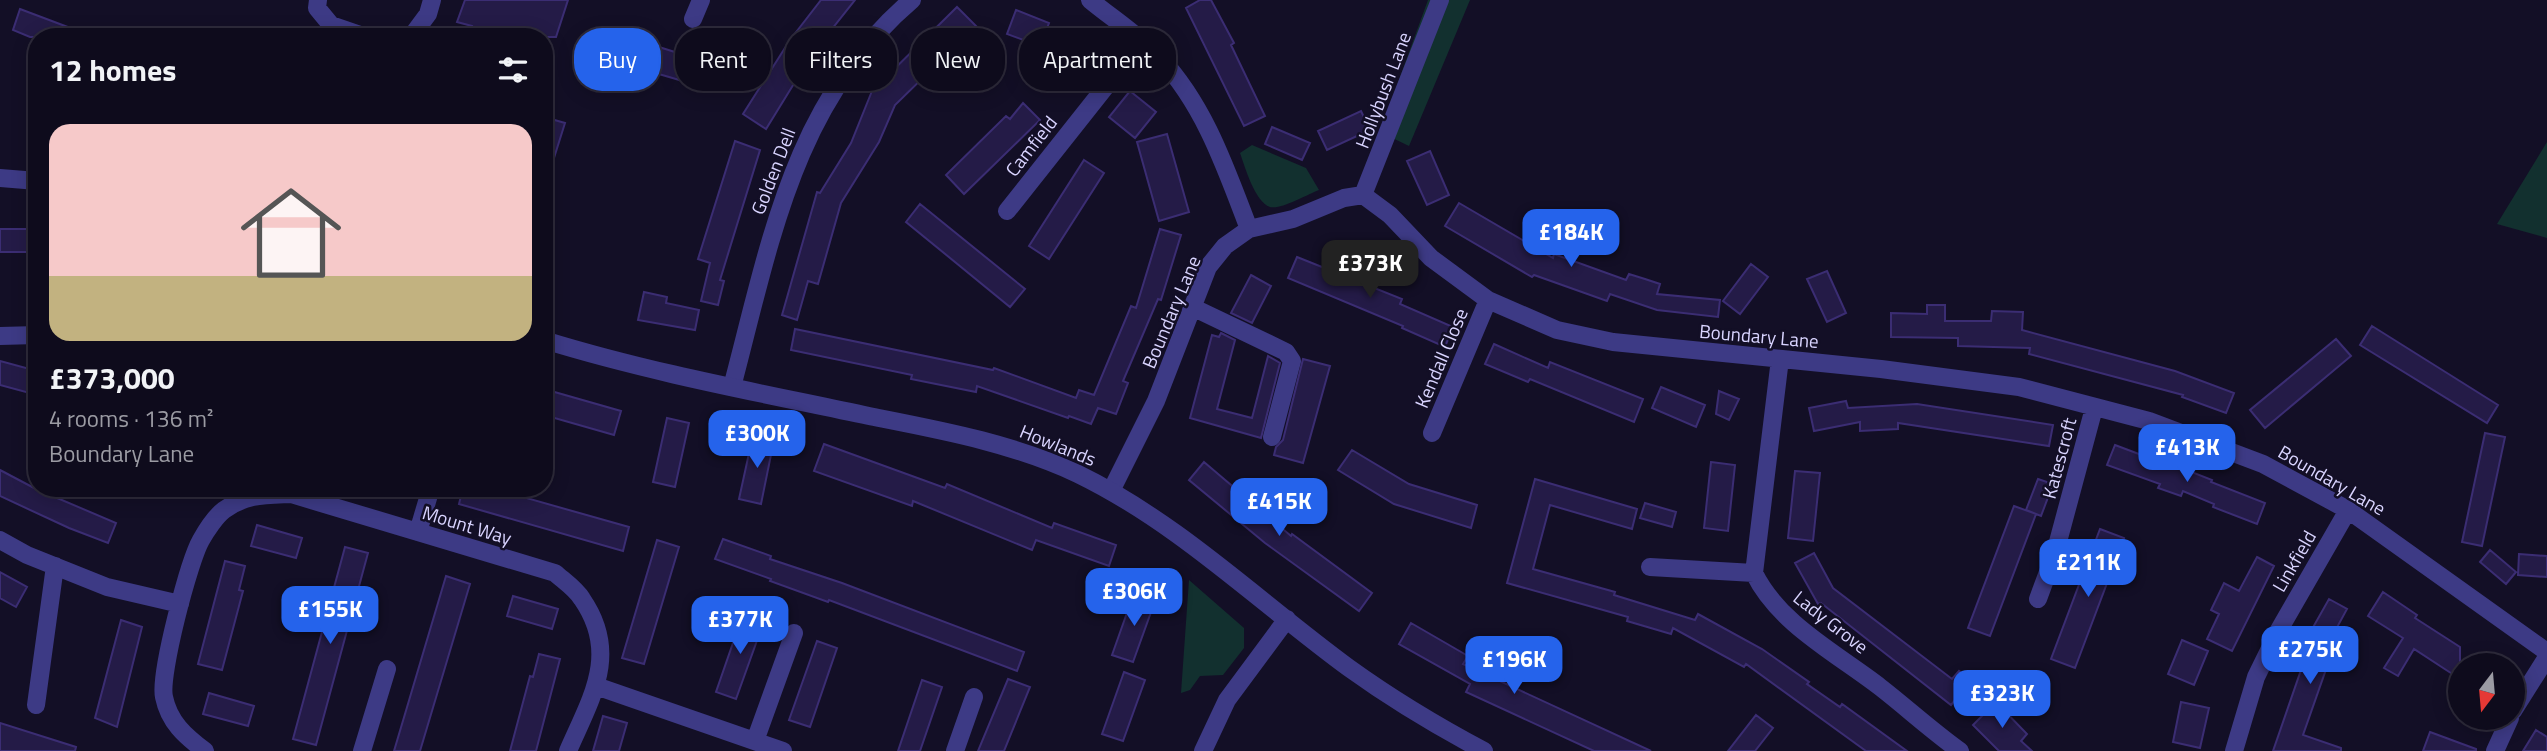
<!DOCTYPE html>
<html lang="en">
<head>
<meta charset="utf-8">
<style>
	:root { --surface:#0e0b1c; --page:#171425; --text:#f1f3f6; --muted:#9b9ba3; --line:#2e2b3b; --accent:#2563eb }
	body { margin:0; font-family:"Titillium Web",sans-serif; background:var(--page); color:var(--text); height:100vh; display:flex; flex-direction:column; font-size:26px; white-space:nowrap }
	* { box-sizing:border-box; margin:0 }
	p { font-size:23px; color:var(--muted) }
	.icon { flex:none; width:38px; height:38px; fill:none; stroke:currentColor; stroke-width:2; stroke-linecap:round; stroke-linejoin:round }
	.map { position:relative; flex:1; overflow:hidden }
	.drawer { position:absolute; left:28px; top:28px; width:525px; height:469px; display:flex; flex-direction:column; background:var(--surface); border-radius:28px; box-shadow:0 4px 18px #0003,0 0 0 2px var(--line) }
	.drawer>* { flex:none }
	.top-card { position:absolute; left:574px; top:28px; width:665px; height:63px; display:flex; gap:14px }
	.needle { width:46px; rotate:196deg }
	.tools { position:absolute; left:2448px; top:653px; display:grid; gap:14px }
	.tools a { display:grid; place-items:center; width:77px; height:77px; border-radius:50%; background:var(--surface); box-shadow:0 4px 18px #0003,0 0 0 2px var(--line); font-size:35px }
	.price { position:absolute; translate:-50% -60px; padding:0 16px; border-radius:14px; background:var(--accent); color:#fff; font-size:23px; line-height:46px; filter:drop-shadow(0 2px 4px #0008) }
	.price::after { content:''; position:absolute; left:50%; top:42px; width:21px; height:16px; margin-left:-10px; background:inherit; clip-path:polygon(0 0,100% 0,50% 100%) }
	.price.current { background:#222; color:#fff }
	ul { padding:0; list-style:none }
	li { display:grid; align-content:center; gap:14px; height:371px; padding:0 21px }
	li span { display:grid; place-items:center; height:217px; border-radius:21px; color:#555 }
	li>.icon { margin-inline-start:auto }
	span .icon { width:126px; height:126px; fill:#fffc; stroke-width:1 }
	li b { font-size:30px }
	h2 { display:flex; justify-content:space-between; align-items:center; height:84px; padding:0 21px; font-size:30px }
	.tag { padding:0 24px; border-radius:28px; background:var(--surface); box-shadow:0 4px 18px #0003,0 0 0 2px var(--line); font-size:24px; line-height:63px }
	.tag.current { background:var(--accent); color:#fff }
	.map>svg:first-child { display:block }
</style>
</head>
<body>
<div class="map">
<svg width="2547" height="751" viewBox="0 0 2547 751">
	<rect width="100%" height="100%" fill="#130f26"/>
	<!-- green -->
	<path fill="#12302f" d="M1428 0H1470L1409 146 1380 132Z
		M2547 142V238L2497 224Z
		M1252 145 1306 168 1319 190C1308 194 1281 210 1270 207 1255 202 1245 167 1240 153Z
		M1189 580 1244 628V648L1223 675 1200 676 1190 690 1181 693Z"/>
	<!-- building -->
	<path fill="#241b47" stroke="#3b2d73" stroke-width="2" d="M465 0H568L556 37H469L472 26 457 22Z
		M821 0H855L801 68 803 69 766 129 743 114 790 40Z
		M1200 0H1211L1234 43 1231 45 1265 116 1244 126 1186 8Z
		M957 7 976 26 895 105 879 142 841 203 818 284 808 281 797 320 782 315 817 192 820 193 851 143 872 91Z
		M20 9 89 35V37H30L13 30Z
		M1016 10 1049 23 1040 46 1007 34Z
		M595 42 636 54 629 79 588 66Z
		M1071 42 1098 63 1083 84 1055 62Z
		M659 47 700 60 693 84 652 72Z
		M1130 91 1156 112 1135 138 1109 117Z
		M1023 103 1040 120 964 194 946 175 1006 116 1010 119Z
		M1361 111 1370 130 1327 150 1318 131Z
		M544 117 565 123 548 177H544Z
		M1272 127 1310 143 1302 160 1265 144Z
		M1167 134 1189 212 1159 221 1137 142Z
		M735 141 760 150 720 280 724 281 718 305 701 301 710 263 698 259Z
		M1430 151 1449 195 1427 205 1407 161Z
		M1084 160 1104 173 1049 259 1029 246Z
		M1459 203 1553 258 1554 254 1626 280 1629 274 1645 279 1660 284 1657 294 1720 300 1718 317 1657 310 1610 294 1607 301 1534 275 1532 277 1445 226Z
		M920 204 1025 289 1010 307 906 222Z
		M0 229H37V252H0Z
		M1160 229 1181 235 1161 300 1158 299 1123 381 1128 383 1116 414 1098 408 1091 424 1069 416 1068 418 977 386 976 392 911 379 912 375 791 350 795 329 993 370 994 368 1076 398 1079 390 1094 395 1131 306 1136 308Z
		M1297 257 1402 299 1400 304 1453 327 1445 347 1402 328 1403 326 1288 278Z
		M1751 264 1768 277 1740 314 1723 301Z
		M1827 271 1846 313 1827 322 1807 279Z
		M1251 275 1271 286 1252 323 1231 313Z
		M644 292 667 297 666 303 699 310 695 330 638 320Z
		M1927 305H1945V321H1991L1992 311 2023 312 2022 330 2175 371 2234 393 2226 413 2182 397 2183 395 2029 354 2030 348 1958 346V338L1891 337V313L1927 314Z
		M2372 326 2498 405 2487 423 2360 345Z
		M1221 333 1235 340 1217 409 1252 418 1268 356 1280 363 1261 438 1190 418 1212 335 1219 337Z
		M2336 339 2351 356 2265 428 2250 410Z
		M1494 344 1548 368 1550 362 1643 399 1634 422 1530 379 1528 382 1485 364Z
		M1303 359 1330 366 1303 463 1274 455 1276 447 1283 440Z
		M0 361 37 371V395L0 385Z
		M1661 387 1705 405 1696 427 1652 408Z
		M544 389 621 411 614 435 544 415Z
		M1719 391 1739 399 1729 420 1716 414Z
		M1846 401 1848 408 1917 404 2053 425 2049 446 1898 423V429L1860 431V422L1814 431 1809 408Z
		M667 418 689 423 675 487 653 482Z
		M2485 433 2505 437 2482 546 2462 542Z
		M753 435 774 440 761 504 739 499Z
		M824 444 945 488 947 484 1052 528 1054 523 1116 545 1109 566 1036 540 1032 550 913 501 912 506 814 471Z
		M2115 445 2168 465 2169 463 2212 480 2211 482 2265 503 2257 524 2213 507 2214 504 2183 491 2181 496 2158 488 2160 484 2107 465Z
		M1352 450 1409 484 1477 505 1471 528 1394 504 1338 470Z
		M1204 462 1291 536 1292 534 1372 593 1359 611 1265 543 1189 480Z
		M1711 462 1735 465 1728 531 1704 528Z
		M0 470 36 489 116 523 108 543 69 528 0 496Z
		M1795 471 1820 473 1813 541 1788 538Z
		M1535 479 1637 509 1632 529 1550 505 1533 569 1615 592 1614 595 1695 620 1698 614 1762 649 1809 682 1807 684 1840 707 1842 704 1907 751H1866L1746 664 1744 667 1673 628 1671 634 1627 621 1628 617 1507 583Z
		M2038 479 2053 484 2041 516 2026 510Z
		M463 488H491L629 527 623 551 459 504Z
		M1645 503 1676 512 1672 527 1640 518Z
		M2014 506 2036 514 1990 636 1968 628Z
		M257 525 302 538 296 558 251 546Z
		M2100 529 2124 538 2075 668 2051 659Z
		M723 539 771 556 770 559 842 583 1024 652 1017 671 829 600 828 602 770 581 771 579 715 559Z
		M657 540 679 547 644 664 622 658Z
		M345 547 368 553 316 745 293 739Z
		M2490 550 2516 572 2506 584 2480 562Z
		M1814 553 1833 588 1952 679 1959 671 1971 681 1951 705 1821 603 1818 604 1795 563Z
		M2519 554 2547 556V577L2518 575Z
		M2257 557 2274 566 2232 651 2207 639 2219 614 2211 610 2224 583 2239 591Z
		M225 561 245 566 239 590 243 591 222 670 198 664Z
		M0 572 27 587 16 607 0 598Z
		M446 576 470 584 420 751H394Z
		M2383 592 2417 615 2415 618 2460 647V679L2414 649 2398 676 2384 668 2403 638 2368 616Z
		M1134 593 1155 601 1133 662 1112 655Z
		M513 596 558 609 552 629 507 616Z
		M2329 599 2347 609 2322 655 2330 658 2303 735 2341 748V751H2273L2311 641 2307 638Z
		M743 614 764 621 736 699 716 692Z
		M121 620 142 627 117 727 95 718Z
		M1411 623 1468 656 1463 664 1651 751H1594L1466 692 1470 684 1399 644Z
		M2182 640 2208 651 2194 685 2168 674Z
		M817 641 837 648 810 727 789 720Z
		M539 654 560 659 536 751H510L530 676 533 677Z
		M1124 672 1145 680 1123 741 1102 734Z
		M1008 679 1030 687 1004 751H978Z
		M922 680 942 687 920 751H898Z
		M209 693 254 706 248 726 203 714Z
		M1996 702 2027 734 2021 741 2032 751H1999L1973 725Z
		M2181 702 2209 708 2200 748 2173 742Z
		M1756 715 1773 728 1755 751H1728Z
		M603 716 627 723 619 751H593Z
		M0 723 76 747 75 751H0Z
		M2536 730 2547 737V751H2523Z
		M2430 732 2476 749V751H2423Z"/>
	<g fill="none" stroke-linecap="round" stroke-linejoin="round">
		<!-- minor -->
		<path stroke="#3d3a85" stroke-width="18" d="M318 0 317 8 331 25 366 37
			M1090 0C1113 19 1140 36 1160 58 1205 106 1226 169 1249 229
			M693 19 701 0
			M411 37 428 14 432 0
			M1363 195 1440 0
			M1007 211 1141 42
			M1192 307 1286 352 1292 361 1272 437
			M0 336 37 335
			M1780 359 1754 573C1779 624 1836 653 1880 687 1907 708 1932 731 1960 751
			M732 387C770 244 793 101 912 0
			M1432 433 1488 300
			M1111 491 1156 401 1208 267 1225 246 1249 229 1293 219 1344 198 1363 195 1390 215 1431 258 1488 300 1557 330 1613 342 1881 369 2019 387 2149 421 2263 464 2348 510 2547 652
			M418 532 431 488
			M0 540 27 555 107 587 180 604
			M1650 567 1754 573
			M2038 599 2055 553 2094 408
			M596 686 783 751
			M36 705 55 566
			M2513 711 2547 657
			M755 741 794 633
			M205 751C185 736 169 722 164 697 159 675 189 561 201 540 206 531 216 516 224 510 246 494 265 495 291 494L555 573C564 581 576 589 582 599 620 654 591 698 568 751
			M362 751 387 669
			M955 751 974 697
			M2234 751 2256 677 2279 630 2348 510
			M2495 751 2510 718"/>
		<!-- tertiary -->
		<path stroke="#3d3a85" stroke-width="18" d="M0 178 37 181
			M544 340C651 373 761 393 869 416 940 430 1012 443 1078 474 1179 523 1260 603 1349 668 1392 699 1437 726 1484 751
			M1203 751 1227 700 1287 619"/>
	</g>
	<g text-anchor="middle" stroke-width="5" stroke-linejoin="round" paint-order="stroke">
		<!-- street labels -->
		<g font-size="19" fill="#d9d4ff" stroke="#130f26">
			<text transform="translate(1383 90) rotate(-69)" y="7">Hollybush Lane</text>
			<text transform="translate(1031 146) rotate(-52)" y="7">Camfield</text>
			<text transform="translate(773 171) rotate(-69)" y="7">Golden Dell</text>
			<text transform="translate(1171 312) rotate(-67)" y="7">Boundary Lane</text>
			<text transform="translate(1759 336) rotate(5)" y="7">Boundary Lane</text>
			<text transform="translate(1441 358) rotate(-67)" y="7">Kendall Close</text>
			<text transform="translate(1058 445) rotate(22)" y="7">Howlands</text>
			<text transform="translate(2059 458) rotate(-75)" y="7">Katescroft</text>
			<text transform="translate(2332 480) rotate(30)" y="7">Boundary Lane</text>
			<text transform="translate(467 525) rotate(17)" y="7">Mount Way</text>
			<text transform="translate(2294 561) rotate(-60)" y="7">Linkfield</text>
			<text transform="translate(1831 622) rotate(38)" y="7">Lady Grove</text>
		</g>
	</g>
</svg>
<div class="tools">
<a><svg class="needle" viewBox="-14 -14 28 28"><path d="M0-13l5 13h-10z" fill="#e53935"/><path d="M0 13l5-13h-10z" fill="#9b9ba3"/></svg></a>
</div>
<b class="price" style="left:1571px;top:269px">£184K</b>
<b class="price current" style="left:1370px;top:300px">£373K</b>
<b class="price" style="left:757px;top:470px">£300K</b>
<b class="price" style="left:2187px;top:484px">£413K</b>
<b class="price" style="left:1279px;top:538px">£415K</b>
<b class="price" style="left:2088px;top:599px">£211K</b>
<b class="price" style="left:1134px;top:628px">£306K</b>
<b class="price" style="left:330px;top:646px">£155K</b>
<b class="price" style="left:740px;top:656px">£377K</b>
<b class="price" style="left:2310px;top:686px">£275K</b>
<b class="price" style="left:1514px;top:696px">£196K</b>
<b class="price" style="left:2002px;top:730px">£323K</b>
<div class="top-card">
<a class="tag current">Buy</a>
<a class="tag">Rent</a>
<a class="tag">Filters</a>
<a class="tag">New</a>
<a class="tag">Apartment</a>
</div>
<section class="drawer">
<h2>12 homes<svg class="icon" aria-label="filters" viewBox="0 0 24 24"><path d="M4 7h16M4 17h16"/><circle cx="9" cy="7" r="2"/><circle cx="15" cy="17" r="2"/></svg></h2>
<ul>
<li><span style="background:linear-gradient(#f6c9c9 70%,#c2b280 0)"><svg class="icon" aria-label="home" viewBox="0 0 24 24"><path d="M3 11l9-7 9 7M6 9v11h12V9"/></svg></span><div><b>£373,000</b><p>4 rooms · 136 m²</p><p>Boundary Lane</p></div></li>
</ul>
</section>
</div>
</body>
</html>
